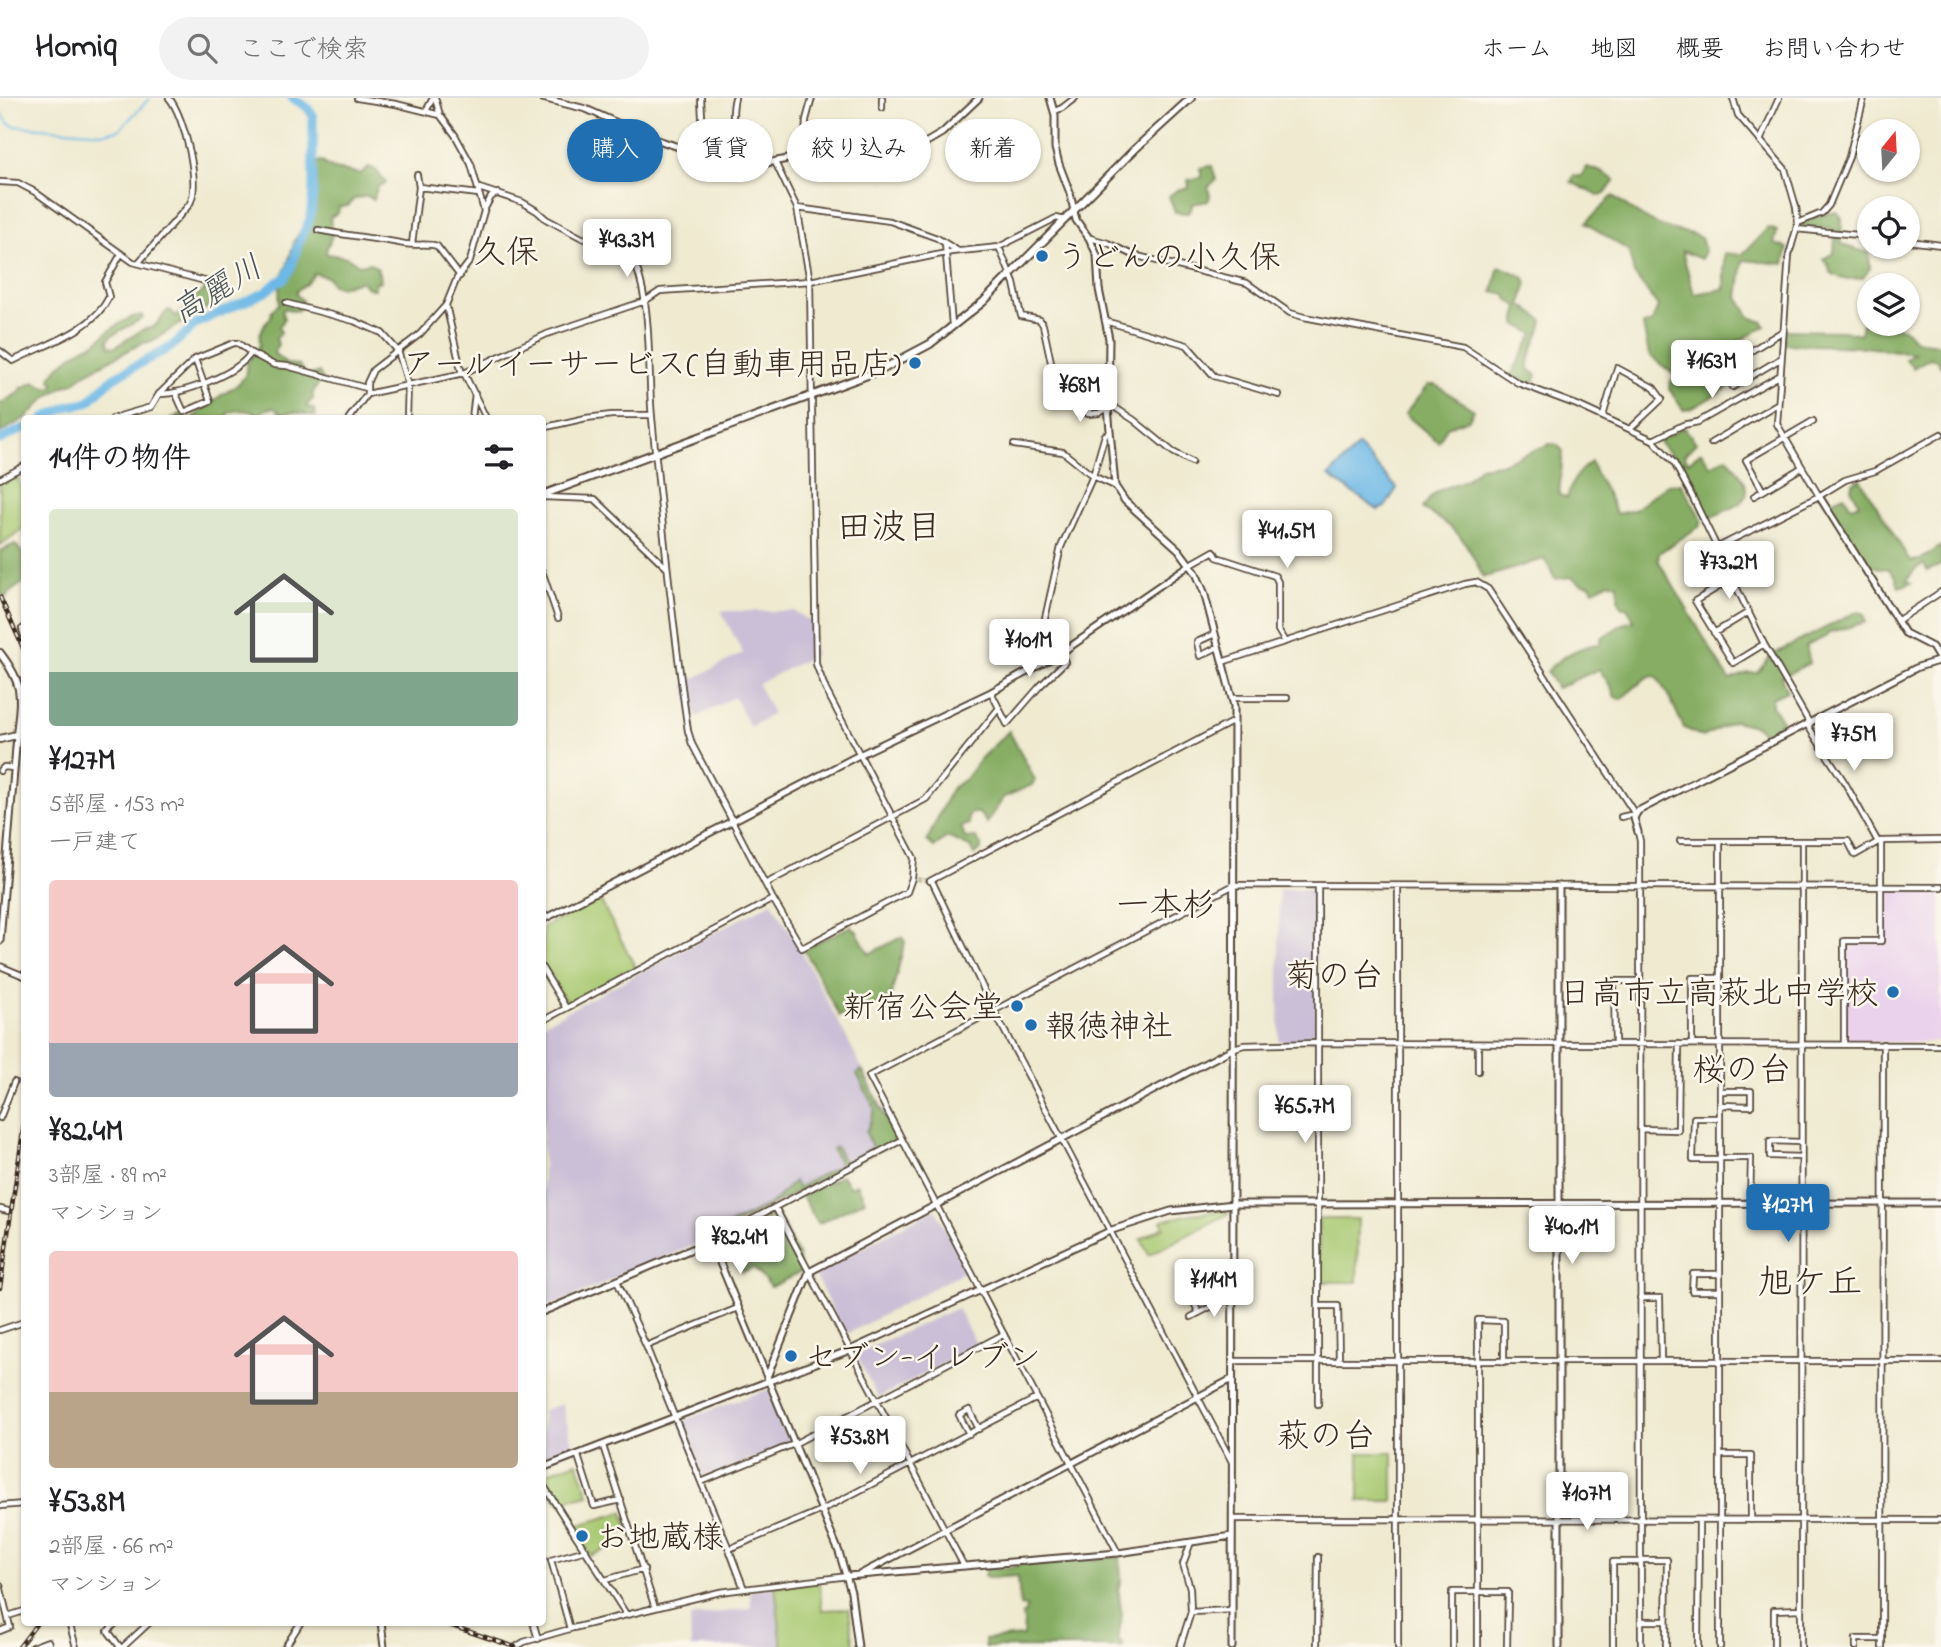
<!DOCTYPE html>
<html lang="ja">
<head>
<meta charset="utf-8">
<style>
	:root { --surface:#fff; --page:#f2f2f2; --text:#202124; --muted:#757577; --line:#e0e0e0; --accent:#1f6fb2 }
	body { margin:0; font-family:"Indie Flower","Klee One",sans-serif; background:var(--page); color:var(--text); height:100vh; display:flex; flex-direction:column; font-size:26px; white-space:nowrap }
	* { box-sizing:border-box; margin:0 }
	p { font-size:23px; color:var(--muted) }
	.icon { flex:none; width:38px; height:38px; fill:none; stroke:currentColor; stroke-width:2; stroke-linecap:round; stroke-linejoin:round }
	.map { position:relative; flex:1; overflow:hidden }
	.details { position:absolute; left:21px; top:317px; width:525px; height:1211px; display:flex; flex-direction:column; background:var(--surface); border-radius:7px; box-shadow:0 2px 5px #0004 }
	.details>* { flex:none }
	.guide { position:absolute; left:567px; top:21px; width:665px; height:63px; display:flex; gap:14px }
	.needle { width:46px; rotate:18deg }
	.controls { position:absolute; left:1857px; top:21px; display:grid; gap:14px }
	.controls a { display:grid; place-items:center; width:63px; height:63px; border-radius:50%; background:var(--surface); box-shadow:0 2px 5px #0004; font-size:35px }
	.price { position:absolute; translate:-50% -60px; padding:0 16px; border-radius:7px; background:#fff; color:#222; font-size:23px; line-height:46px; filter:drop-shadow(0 2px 4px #0008) }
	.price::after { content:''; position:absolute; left:50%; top:42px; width:21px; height:16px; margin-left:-10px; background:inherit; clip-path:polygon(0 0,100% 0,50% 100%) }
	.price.on { background:var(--accent); color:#fff }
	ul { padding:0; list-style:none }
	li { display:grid; align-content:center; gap:14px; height:371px; padding:0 28px }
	li span { display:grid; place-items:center; height:217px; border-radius:7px; color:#555 }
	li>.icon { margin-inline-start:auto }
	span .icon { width:126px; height:126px; fill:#fffc; stroke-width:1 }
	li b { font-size:30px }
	h2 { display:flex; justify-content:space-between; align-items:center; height:84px; padding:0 28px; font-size:30px }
	.chip { padding:0 24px; border-radius:32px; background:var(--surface); box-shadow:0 2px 5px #0004; font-size:24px; line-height:63px }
	.chip.on { background:var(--accent); color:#fff }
	header { display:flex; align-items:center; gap:42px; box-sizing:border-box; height:98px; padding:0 35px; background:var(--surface); border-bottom:2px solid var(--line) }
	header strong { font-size:33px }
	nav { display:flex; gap:38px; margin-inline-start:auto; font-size:24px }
	.search { width:490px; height:63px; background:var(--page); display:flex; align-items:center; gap:18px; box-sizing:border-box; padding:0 24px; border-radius:38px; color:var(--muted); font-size:26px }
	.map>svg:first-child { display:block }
</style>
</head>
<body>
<header>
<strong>Homiq</strong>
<div class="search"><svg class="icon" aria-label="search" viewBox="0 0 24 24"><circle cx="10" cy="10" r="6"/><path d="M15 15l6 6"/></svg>ここで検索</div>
<nav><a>ホーム</a><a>地図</a><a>概要</a><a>お問い合わせ</a></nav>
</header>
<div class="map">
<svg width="1941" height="1549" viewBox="0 0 1941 1549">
	<rect width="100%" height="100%" fill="#fbf7ec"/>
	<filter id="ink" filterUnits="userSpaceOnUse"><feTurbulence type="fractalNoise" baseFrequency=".0143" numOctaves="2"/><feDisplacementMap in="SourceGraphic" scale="14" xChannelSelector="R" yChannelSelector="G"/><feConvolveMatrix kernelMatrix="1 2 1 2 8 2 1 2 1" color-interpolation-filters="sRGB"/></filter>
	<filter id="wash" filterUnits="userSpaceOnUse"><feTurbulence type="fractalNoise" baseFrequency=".00686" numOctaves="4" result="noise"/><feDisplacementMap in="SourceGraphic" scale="28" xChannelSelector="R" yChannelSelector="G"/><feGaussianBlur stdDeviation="1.57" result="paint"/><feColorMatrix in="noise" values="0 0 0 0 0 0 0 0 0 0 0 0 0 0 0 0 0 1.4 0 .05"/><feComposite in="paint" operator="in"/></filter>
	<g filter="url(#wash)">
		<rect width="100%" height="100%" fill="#efead0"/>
		<!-- built -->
		<path fill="#ead1ec" d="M1883 790 1941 791V944H1845V845H1884Z"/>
		<!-- industrial -->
		<path fill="#cabfd6" d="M721 513H793L813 524 814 557 758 586 773 616 750 629 734 599 697 619 687 601 685 585 743 555Z
			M1279 791H1316V943H1279Z
			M772 804 800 851 899 1040 898 1043 708 1141 543 1211V926Z
			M935 1111 967 1172 845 1237 814 1175Z
			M957 1210 977 1248 878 1300 856 1256Z
			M769 1291 791 1345 703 1381 678 1324Z
			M562 1306 574 1352 543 1363V1312Z
			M774 1489 781 1549H691L690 1519 751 1510 750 1493Z"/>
		<!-- green -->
		<path fill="#a9c972" stroke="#727a48" stroke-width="2" d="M16 377 24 397V430L0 447V385Z
			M599 800 636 870 573 904 565 903 543 865V829Z
			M1225 1112 1228 1116 1149 1157 1141 1141 1164 1129 1161 1123 1191 1116Z
			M1319 1121H1358L1357 1184H1319Z
			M1359 1355H1393V1403H1359Z
			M577 1364 589 1397 557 1404 543 1383 542 1376Z
			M623 1414 628 1432 613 1435 615 1447 591 1458 572 1429Z
			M819 1483 822 1512 849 1511 854 1549H782L775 1488Z"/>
		<!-- forest -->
		<path fill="#86ad64" stroke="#606c41" stroke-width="2" d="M321 63C333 75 346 71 360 76L369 69 376 72 386 85 378 88 373 102 368 98 354 101 348 108 339 109 338 115 330 119 332 137 326 153 327 156 347 159 359 167 370 165 377 170 381 183 376 184 374 191 368 190 361 183 339 189 331 186 329 180 315 175 306 186 297 192 296 197 302 202V207L298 212 292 213 284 210 282 213 284 221 279 229 281 234 276 241 278 246 274 255 286 266 299 267 308 278 319 274 324 283 319 285 313 294V301L307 307V309L314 311 316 318 294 314 282 316 274 310 267 311 258 316C247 312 238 310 227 316L228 320H173L180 316 185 320H192L220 298 236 288 245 279 247 265 260 247C258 235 263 228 271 219L272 212 279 206 280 181 287 168 295 142 306 125 311 104 310 97 314 65Z
			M1212 68 1216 82 1208 89 1210 98 1208 103 1192 106 1191 112 1188 115 1175 114 1169 98 1177 92 1189 89 1188 82 1202 79 1200 70Z
			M1587 69 1599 73 1615 82 1605 96 1597 97 1571 84 1574 77 1580 79Z
			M1613 98C1632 112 1650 126 1674 132 1685 136 1689 133 1701 140L1705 153 1701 161 1682 153 1694 196 1724 191V155L1742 157 1768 130 1777 133 1774 146 1788 150 1784 166 1743 162 1738 199 1750 219 1763 224 1765 228 1705 263 1718 281 1726 280 1729 289 1691 311 1683 312 1669 290 1671 284 1677 279 1649 257 1643 227 1652 224 1658 208 1634 176 1629 153 1586 125Z
			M1837 114 1842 120 1841 145 1848 149 1869 155 1870 170 1863 180C1849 182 1842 182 1830 174L1829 168 1823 161 1834 155 1835 139 1830 130 1803 129 1802 126C1813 119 1824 115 1837 114Z
			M1501 169 1524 179 1527 184 1521 206 1543 223C1541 238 1527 256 1529 271L1537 277 1533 287 1511 277 1534 236 1516 226C1515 219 1519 215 1518 208L1508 202 1506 197 1493 194 1498 171Z
			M211 187 219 189 221 192 210 208 152 243 140 246 84 276 74 285 64 288 46 300 27 319 0 335V306L18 295 21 290 35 284 47 290 52 289 55 286 50 281C54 269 83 248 96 245 104 235 129 217 142 217L143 220 111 238 108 242 109 248 115 249 142 232 154 229 167 213 170 212 176 218 188 209 187 202 190 198 195 199Z
			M1862 225 1904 230 1915 242 1941 247V268L1937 262 1930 260 1913 270 1905 261 1914 255 1865 249 1784 246 1785 232 1846 233 1860 236Z
			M1428 287H1436L1474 312 1469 321 1447 329 1438 344 1405 316Z
			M1684 329 1696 345 1684 357 1688 364 1701 354 1711 368 1727 359C1758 397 1753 402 1709 420L1705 417 1678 365 1658 343Z
			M1550 346 1557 347 1563 353 1559 397 1567 400C1572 384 1576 374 1591 364 1598 383 1610 397 1616 416L1634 412 1668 386H1681L1702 422 1700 428 1659 455 1658 462 1729 582 1748 575H1757L1772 557 1858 513 1864 516 1866 524 1828 535 1827 538 1806 548 1810 565 1781 579 1787 593 1772 600V608L1783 624 1773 632 1764 635 1755 628 1734 623 1703 639 1684 630 1670 600 1656 578 1647 579 1621 601 1615 599 1611 589 1599 571 1557 590 1547 574C1557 560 1584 546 1601 546V540L1623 526 1634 523 1627 509H1622L1618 500V486L1610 484 1593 492 1590 487 1582 486 1571 479 1555 481 1545 461C1524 466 1505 475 1483 479 1465 441 1460 432 1423 411 1439 379 1461 395 1479 369L1500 366Z
			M1860 381 1910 463 1920 462 1941 448V467L1927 473 1924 466 1916 470 1907 482 1911 485 1899 489 1896 479 1889 471 1868 468 1828 404 1844 397 1851 408 1859 405 1851 390 1853 385Z
			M15 446 24 457V484L10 494 6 499H3L0 492V453Z
			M1009 633 1035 682 1032 687 1004 699 987 725 979 715H971L968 720 969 726 961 729 965 740 975 739 981 747V752L974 757 970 749 947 739 934 749 927 743 951 691 965 681 981 660Z
			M851 828 853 832H856L869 856 902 839 905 844 891 898 884 904 839 918 804 851Z
			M862 972 897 1043 718 1135 716 1133 771 1106 794 1083 797 1090 840 1067 832 1051 836 1049 845 1065 872 1050 866 1034 875 1011 857 976Z
			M842 1077 849 1089 857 1086 865 1102 818 1126 802 1098Z
			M775 1113 798 1157 801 1174 771 1189 754 1170 742 1174 741 1170 761 1160 750 1133 776 1134 779 1139 782 1138 772 1119 753 1127 752 1125Z
			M1120 1459 1121 1484 1118 1491 1122 1517 1118 1542 1123 1545 1122 1549H985V1542L1023 1538 1024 1524 1022 1517 1026 1515 1027 1509 1020 1508 1018 1478 987 1480 984 1478 986 1470H1011L1021 1466Z"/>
		<!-- water -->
		<path fill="#6cb8e6" stroke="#547182" stroke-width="2" d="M1358 348 1397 390 1385 409 1378 412 1329 378Z"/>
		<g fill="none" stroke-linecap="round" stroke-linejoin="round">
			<!-- stream -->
			<path stroke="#6cb8e6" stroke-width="2" d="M0 13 8 25 14 28 105 35 119 32 150 0"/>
			<!-- river -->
			<path stroke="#6cb8e6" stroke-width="9" d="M44 320 69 308 87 305 113 280 171 249 197 225 266 194 276 185 284 181 291 170 298 147 310 121 313 97V18L307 9 292 0
				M0 342 24 330"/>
		</g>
	</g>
	<g filter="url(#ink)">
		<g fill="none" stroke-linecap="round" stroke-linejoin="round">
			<!-- minor-tunnel -->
			<path stroke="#cbc4ac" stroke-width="4.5" stroke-dasharray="4.5 2" stroke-linecap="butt" d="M917 781 929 783"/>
			<defs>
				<path id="minor" d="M357 0 396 6 440 17 455 37 471 66 484 113 470 163 457 180 446 207 420 236 373 272 367 285V296
					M435 0 440 17
					M701 0 704 58
					M735 0C730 19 736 44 737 65
					M882 0V10
					M1733 0 1738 17 1785 71 1796 109 1798 125 1789 157 1777 326 1819 398
					M426 13 433 0
					M1055 13 1062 10 1075 0
					M1760 43 1779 0
					M804 60 806 22 812 0
					M0 84 18 85 35 94 133 164 216 186
					M419 89 479 96
					M479 90 522 104 537 113 546 121 582 140 629 153C654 197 647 270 652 320 662 425 673 530 688 633L692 646 773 801 542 923
					M797 110 890 123 937 140 958 153
					M484 112 491 99 498 95
					M1798 125 1822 115 1829 107 1849 59 1864 0
					M1796 131 1869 138
					M318 132C347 138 376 140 405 146 416 148 427 145 437 148L460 178
					M1090 140 1108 145 1133 157 1247 185 1290 215 1304 219 1463 249 1518 285 1577 307 1653 342 1674 365 1691 396 1764 546 1810 626
					M1908 143 1941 147
					M945 145 952 227
					M412 146 419 89 417 77
					M999 149 1014 185 1021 218 1040 222 1043 227 1054 278 1070 289 1108 298
					M138 165 189 107C202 88 184 17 169 0
					M286 205 354 223 382 235 398 253 408 286 407 320
					M446 207 462 276
					M1105 223 1187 247 1214 278 1279 297
					M0 253 13 263C45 246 92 234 109 199L105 184 121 156
					M251 255 274 267 287 268 366 290
					M1780 261 1733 289 1722 271 1783 233
					M464 275 486 320
					M175 294 184 314 210 303 195 261
					M1092 295 1088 316 1099 315 1108 310
					M1108 305 1134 322 1173 354 1192 364
					M1603 318 1617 270 1654 290 1662 301 1630 331
					M113 320 151 309 159 296 195 261 234 245H238L251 255C237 276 184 296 159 296
					M349 320 367 296 464 275 547 236 645 203 660 193 810 183 951 154 999 149 1056 120 1065 122
					M472 320 475 296
					M542 330 586 320 612 317H651
					M1653 342 1683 327 1698 324 1779 278
					M1711 345 1777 306
					M1014 347 1063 354 1093 378 1115 388
					M1801 370 1763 393 1746 362 1813 323
					M0 381 24 368
					M1754 398 1763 393
					M542 399 595 401 667 470
					M1718 449 1819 398 1845 382 1875 373 1941 336
					M1191 466 1214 453 1217 459 1275 478 1278 484V532L1285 544
					M542 473 558 520
					M1732 481 1695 503 1733 565 1764 546
					M1897 523 1941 494
					M24 530 22 531 24 537
					M1714 535 1749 514
					M1215 536 1197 544 1200 558 1218 549
					M1222 564 1465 486 1476 484 1488 491 1635 716 1621 719
					M1042 566 1037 556 1061 449 1093 378 1105 337 1110 335
					M1233 600H1287
					M999 610 1007 626 1040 588 1065 564 1061 555
					M1808 628 1845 685 1878 744 1880 743
					M0 673 4 669 14 670
					M1638 734 1640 743 1641 1549
					M1680 743H1848L1855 757 1878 744
					M930 783 1234 623
					M932 783 994 913 1232 1364
					M765 786 926 701 999 610 991 594
					M773 801 802 850 907 794 912 780 914 760 826 592 816 566 810 183 797 110 775 64
					M0 868 24 878
					M542 870 566 910
					M1615 946 1614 883H1639
					M1692 946V880H1720
					M1844 946V843H1881V743L1941 742
					M1234 950 1244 947 1318 945 1941 947
					M1478 973V946
					M1721 1007 1751 1008V993H1721
					M0 1020 14 984
					M1640 1031 1678 1032 1679 946
					M1801 1059 1770 1058V1043L1801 1044
					M1720 1060H1751L1750 1106
					M1720 1062H1693L1694 1020H1720
					M775 1109 964 1468
					M0 1111 8 1113
					M711 1143 902 1042
					M617 1183 646 1248
					M1720 1193H1692L1693 1176H1720
					M1640 1200H1660L1661 1263
					M1318 1208H1338L1339 1263
					M738 1210 646 1248 701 1384 794 1346 1004 1236
					M1199 1215 1188 1193 1204 1186 1215 1206
					M1191 1219 1226 1201H1232
					M0 1232 24 1224
					M1232 1263H1941
					M1318 1306V788
					M969 1336 959 1317 969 1312 979 1331
					M603 1348 655 1510
					M1720 1357H1751V1422
					M578 1358 594 1408 621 1402
					M701 1384 729 1451 822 1412 1037 1300
					M542 1385 626 1516
					M0 1408 24 1406
					M1232 1421 1941 1422
					M729 1451 744 1491
					M1118 1455 869 978 1234 787 1941 789
					M1641 1462H1667L1666 1549
					M605 1482 644 1471
					M0 1487 10 1529 0 1533
					M1191 1514 1232 1512
					M8 1518 24 1513
					M1641 1523H1666
					M69 1524 76 1549
					M117 1524 108 1533 120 1549
					M533 1524 538 1541
					M570 1531 551 1462 586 1452
					M32 1549 48 1543 50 1549
					M123 1549 150 1524
					M285 1549 301 1524
					M516 1549 524 1544 573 1530 720 1494 848 1478
					M1180 1549 1191 1514 1190 1490 1183 1466 1191 1444
					M1317 1549 1318 1459
					M1398 1549V788
					M1452 1549V1494H1508L1507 1549
					M1478 1549V1222L1504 1223V1264
					M1613 1549V1464H1641
					M1698 1549 1699 1422
					M1720 1549V744
					M1774 1549V1512L1801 1511
					M1801 1549 1802 743
					M1856 1549V1541H1882
					M1882 1549 1883 946"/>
				<path id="tertiary" d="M542 0 586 11 649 39 720 63 756 67 793 60 840 62 920 48 942 35 979 0
					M1050 0 1055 17V50L1059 66 1070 95 1076 122 1089 140 1097 157 1099 191 1109 241 1108 310 1115 388 1125 403 1179 452 1196 475 1204 494 1234 608 1232 1549
					M1819 398 1905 535 1932 549 1941 564
					M1638 734 1634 720 1638 713 1918 569 1941 562
					M1559 788V1549
					M542 822 861 656 991 594 1061 555 1191 466
					M0 843 17 637
					M542 1214 711 1143 839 1454 851 1494 858 1549
					M767 1279 809 1174 1234 950
					M542 1370 850 1252 1112 1132 1171 1113 1233 1106 1941 1105
					M859 1477 1232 1281
					M848 1478 1118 1455 1232 1438
					M381 1524 384 1549"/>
				<path id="primary" d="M542 397 881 272 930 246 983 204 1135 51 1191 0
					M0 555C25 588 21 598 17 637
					M0 641 24 635"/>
			</defs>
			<!-- minor casing -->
			<use href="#minor" stroke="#564739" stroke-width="8"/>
			<!-- tertiary casing -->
			<use href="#tertiary" stroke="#564739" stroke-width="9"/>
			<!-- primary casing -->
			<use href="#primary" stroke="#564739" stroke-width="10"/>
			<!-- minor -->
			<use href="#minor" stroke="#fff" stroke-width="4.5"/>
			<!-- tertiary -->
			<use href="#tertiary" stroke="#fff" stroke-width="5"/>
			<!-- primary -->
			<use href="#primary" stroke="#fff" stroke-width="6"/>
			<defs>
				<path id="rail" d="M0 499 24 552
					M0 1190 24 1026
					M440 1524 515 1549
					M19 1549 38 1524"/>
			</defs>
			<!-- rail casing -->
			<use href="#rail" stroke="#3b2a1e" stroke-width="4.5"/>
			<!-- rail -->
			<use href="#rail" stroke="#fbf7ec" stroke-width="2" stroke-dasharray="5" stroke-linecap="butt"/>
		</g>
	</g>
	<!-- markers -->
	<g fill="#1f6fb2" stroke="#fbf7ec" stroke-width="2.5">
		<circle cx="1042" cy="158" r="7"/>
		<circle cx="915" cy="265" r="7"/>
		<circle cx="1893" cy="894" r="7"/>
		<circle cx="1017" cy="908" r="7"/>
		<circle cx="1031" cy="927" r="7"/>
		<circle cx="791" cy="1258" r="7"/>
		<circle cx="582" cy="1438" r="7"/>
	</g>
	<g text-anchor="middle" stroke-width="5" stroke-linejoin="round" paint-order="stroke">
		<!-- poi labels -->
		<g font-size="32" fill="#3b2a1e" stroke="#fbf7ec" text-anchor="start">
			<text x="1056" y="169">うどんの小久保</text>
			<text x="901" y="276" text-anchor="end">アールイーサービス(自動車用品店)</text>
			<text x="1879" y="905" text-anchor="end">日高市立高萩北中学校</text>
			<text x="1003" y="919" text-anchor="end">新宿公会堂</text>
			<text x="1045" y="938">報徳神社</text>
			<text x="805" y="1269">セブン-イレブン</text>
			<text x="596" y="1449">お地蔵様</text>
		</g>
		<!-- neighbourhood labels -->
		<g font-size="33" fill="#3b2a1e" stroke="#fbf7ec">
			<text x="506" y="164">久保</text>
			<text x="1166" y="817">一本杉</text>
			<text x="1334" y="888">菊の台</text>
			<text x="1742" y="982">桜の台</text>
			<text x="1326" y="1348">萩の台</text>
		</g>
		<!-- water labels -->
		<g font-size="33" font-style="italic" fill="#4a555a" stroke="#fbf7ec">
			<text transform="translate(216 190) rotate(-31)" y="12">高麗川</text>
		</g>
		<!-- quarter labels -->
		<g font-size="35" fill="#3b2a1e" stroke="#fbf7ec">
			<text x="889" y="440">田波目</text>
			<text x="1810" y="1195">旭ケ丘</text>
		</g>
	</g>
</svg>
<div class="controls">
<a><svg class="needle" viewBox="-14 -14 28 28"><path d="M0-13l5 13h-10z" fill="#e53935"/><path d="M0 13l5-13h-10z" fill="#757577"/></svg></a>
<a><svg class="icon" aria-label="locate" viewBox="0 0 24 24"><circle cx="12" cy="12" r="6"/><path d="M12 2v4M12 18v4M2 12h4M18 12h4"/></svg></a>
<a><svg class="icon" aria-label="layers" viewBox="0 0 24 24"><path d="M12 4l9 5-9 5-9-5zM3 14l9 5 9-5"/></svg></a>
</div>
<b class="price" style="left:627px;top:181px">¥43.3M</b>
<b class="price" style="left:1712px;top:302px">¥163M</b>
<b class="price" style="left:1080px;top:326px">¥68M</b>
<b class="price" style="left:1287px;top:472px">¥41.5M</b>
<b class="price" style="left:1729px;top:503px">¥73.2M</b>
<b class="price" style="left:1029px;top:581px">¥101M</b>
<b class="price" style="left:1854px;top:675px">¥75M</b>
<b class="price" style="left:1305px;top:1047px">¥65.7M</b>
<b class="price on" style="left:1788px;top:1146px">¥127M</b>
<b class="price" style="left:1572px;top:1168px">¥40.1M</b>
<b class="price" style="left:740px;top:1178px">¥82.4M</b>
<b class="price" style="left:1214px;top:1221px">¥114M</b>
<b class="price" style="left:860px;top:1378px">¥53.8M</b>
<b class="price" style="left:1587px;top:1434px">¥107M</b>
<div class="guide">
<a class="chip on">購入</a>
<a class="chip">賃貸</a>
<a class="chip">絞り込み</a>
<a class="chip">新着</a>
</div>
<section class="details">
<h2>14件の物件<svg class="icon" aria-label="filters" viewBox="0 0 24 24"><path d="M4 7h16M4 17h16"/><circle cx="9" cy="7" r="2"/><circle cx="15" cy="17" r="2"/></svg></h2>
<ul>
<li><span style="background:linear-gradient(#dfe7d0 75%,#7fa58c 0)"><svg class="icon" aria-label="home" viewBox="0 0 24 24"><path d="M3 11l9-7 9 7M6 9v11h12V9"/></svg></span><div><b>¥127M</b><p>5部屋 · 153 m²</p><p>一戸建て</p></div></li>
<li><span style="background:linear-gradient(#f6c9c9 75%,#9aa5b1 0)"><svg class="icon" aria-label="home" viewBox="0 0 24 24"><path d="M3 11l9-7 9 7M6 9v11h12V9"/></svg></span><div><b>¥82.4M</b><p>3部屋 · 89 m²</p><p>マンション</p></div></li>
<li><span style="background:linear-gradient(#f6c9c9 65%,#b9a48a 0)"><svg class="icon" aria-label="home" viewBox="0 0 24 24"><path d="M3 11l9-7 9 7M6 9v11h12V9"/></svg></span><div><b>¥53.8M</b><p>2部屋 · 66 m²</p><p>マンション</p></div></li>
</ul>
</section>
</div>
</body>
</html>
